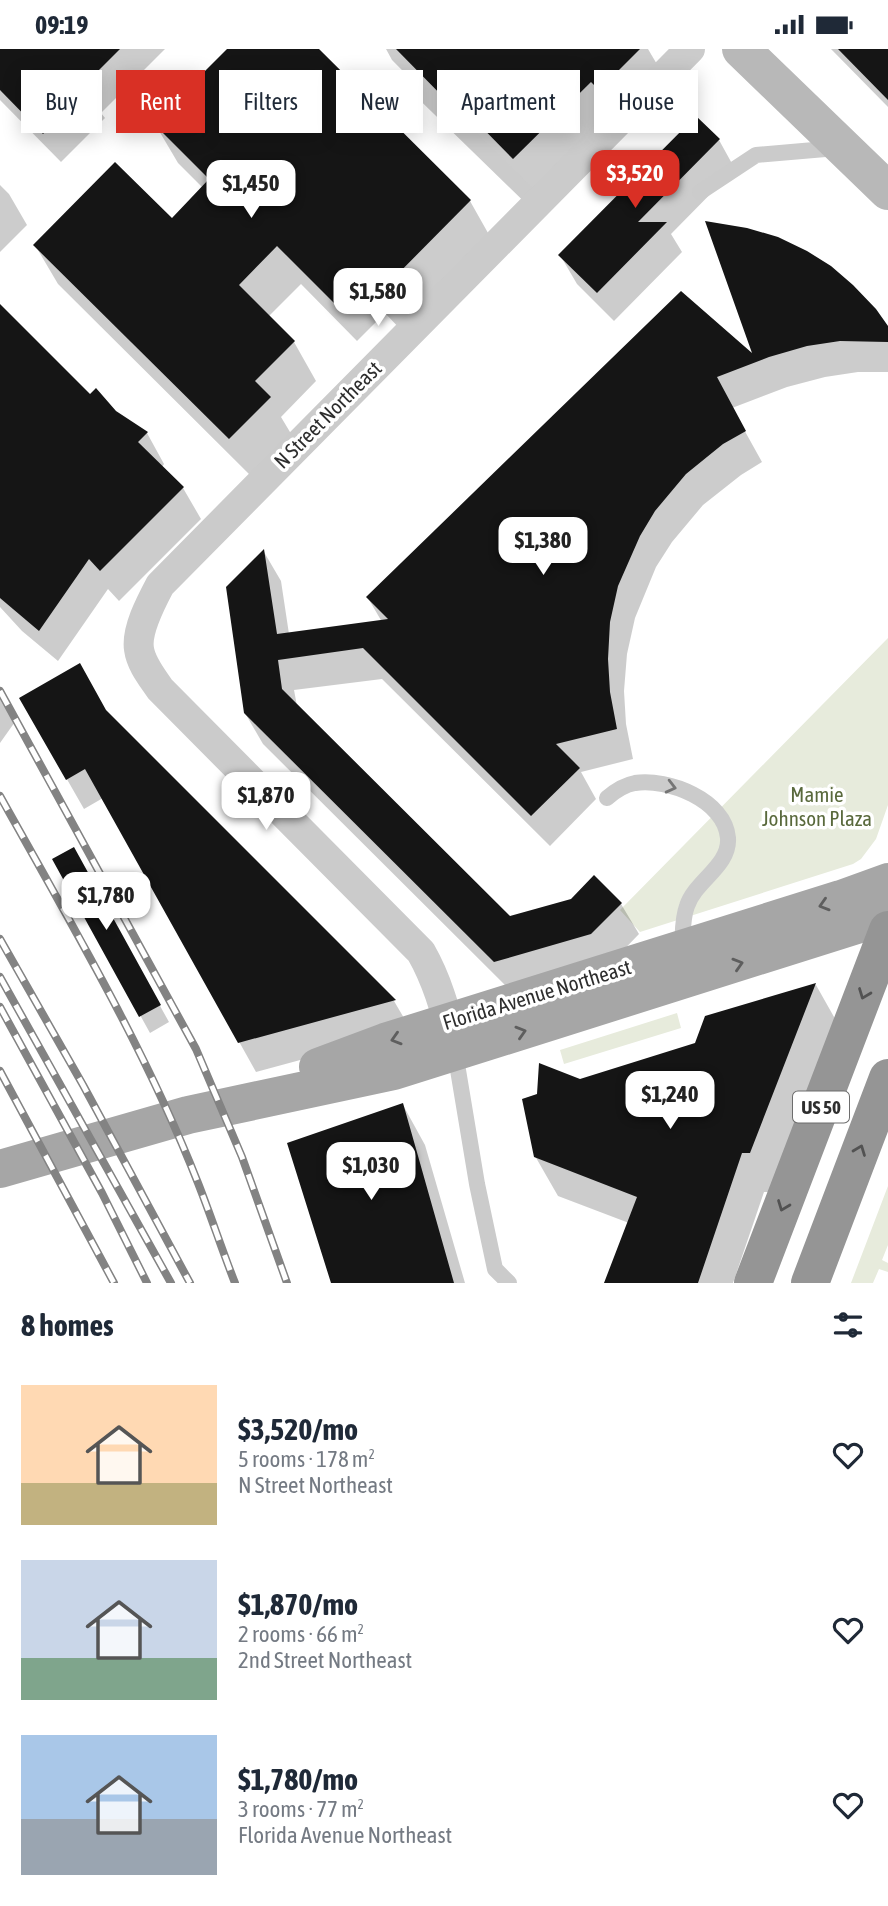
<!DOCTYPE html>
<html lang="en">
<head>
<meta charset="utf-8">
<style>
	:root { --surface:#fff; --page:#f6f6f7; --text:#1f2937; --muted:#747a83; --accent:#d93025 }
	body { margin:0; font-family:"Asap Condensed",sans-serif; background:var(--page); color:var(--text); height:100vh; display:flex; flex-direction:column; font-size:26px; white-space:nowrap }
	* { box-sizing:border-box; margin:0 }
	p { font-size:23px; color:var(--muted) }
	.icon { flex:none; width:38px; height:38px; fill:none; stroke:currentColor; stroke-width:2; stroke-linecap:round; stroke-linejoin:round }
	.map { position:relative; height:1234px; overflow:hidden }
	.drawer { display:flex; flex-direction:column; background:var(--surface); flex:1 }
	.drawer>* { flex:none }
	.banner { position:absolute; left:21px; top:21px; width:847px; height:63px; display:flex; gap:14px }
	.price { position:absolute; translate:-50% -60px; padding:0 16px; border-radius:14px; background:#fff; color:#222; font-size:23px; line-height:46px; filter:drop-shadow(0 2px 4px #0008) }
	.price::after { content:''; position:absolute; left:50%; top:42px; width:21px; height:16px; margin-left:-10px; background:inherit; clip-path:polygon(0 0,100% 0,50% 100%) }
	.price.active { background:var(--accent); color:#fff }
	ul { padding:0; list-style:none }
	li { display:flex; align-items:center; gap:21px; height:175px; padding:0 21px }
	li span { display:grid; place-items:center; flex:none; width:196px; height:140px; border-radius:0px; color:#555 }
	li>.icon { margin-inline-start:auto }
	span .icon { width:84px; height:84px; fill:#fffc; stroke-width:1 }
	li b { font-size:30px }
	h2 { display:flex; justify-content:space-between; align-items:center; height:84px; padding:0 21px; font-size:30px }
	.tag { padding:0 24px; border-radius:0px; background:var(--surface); box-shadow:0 4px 18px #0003; font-size:24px; line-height:63px }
	.tag.active { background:var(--accent); color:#fff }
	.status { display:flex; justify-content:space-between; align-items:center; height:49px; padding:0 35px; background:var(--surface); direction:ltr }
	.status svg { height:19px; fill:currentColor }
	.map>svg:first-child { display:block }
</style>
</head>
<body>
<div class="status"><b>09:19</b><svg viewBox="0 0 49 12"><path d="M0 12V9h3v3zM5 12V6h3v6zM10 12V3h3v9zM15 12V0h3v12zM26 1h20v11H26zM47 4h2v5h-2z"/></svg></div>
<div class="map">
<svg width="888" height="1234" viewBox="0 0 888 1234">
	<rect width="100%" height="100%" fill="#fff"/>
	<!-- green -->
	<path fill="#e7ebdc" d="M888 589V756L876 790 861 810 853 815 640 883 620 861Z
		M677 964 681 979 564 1015 560 1001Z
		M888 1137V1196L882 1211 888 1214V1223L879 1220 873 1234H851Z"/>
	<!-- shadow -->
	<path fill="#0003" d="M0 0H165L101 64 105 69 61 113 0 51Z
		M229 0H317L470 152 492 191 402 282 385 264 357 292 301 235 268 268 294 293 316 332 281 368 293 388 252 428 58 235 35 196 172 171 203 139 178 114 155 75Z
		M386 0H648L668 34 537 148 473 93 392 11Z
		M831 0H888V58Z
		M719 91 735 120 671 185 682 203 614 272 577 235 560 206Z
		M0 136 9 145 27 176 0 203Z
		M708 175 888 280V323H858L825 328 787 338 732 359 762 413 741 426 703 456 672 493 656 518 635 569 627 605 624 642 626 675 633 710 581 723 596 750 550 797 382 630 294 641 297 657 509 869 621 855 639 885 609 916 512 943 263 695 245 664 264 503 281 532 289 585 382 573 368 549 681 245 756 310Z
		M0 269 90 347 147 384 164 415 162 418 183 439 201 470 119 552 108 540 58 612 22 582 0 558Z
		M0 639 17 670 0 694Z
		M21 650 106 663 394 952 411 981 256 1023 103 749 84 760Z
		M73 800 169 973 150 984 54 811Z
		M816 936 838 975 773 1143H764L733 1234H606L629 1174 558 1147 535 1107 580 1032 696 996 707 968Z
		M403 1056 425 1096 465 1234H333Z"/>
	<!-- building -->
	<path fill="#151515" d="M0 0H120L85 35 89 39 43 85 0 41Z
		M227 0H319L471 151 379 244 361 226 334 254 277 197 239 236 295 292 255 332 271 348 229 390 33 196 115 113 172 169 209 130 153 74Z
		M396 0H640L599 41 591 33 513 110 458 54 453 58Z
		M838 0H888V51Z
		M696 67 720 90 638 173H667L597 244 558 206Z
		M705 172 747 179 778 188 807 202 831 217 853 236 876 260 888 277V293L840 292 807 297 769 308 717 328 746 382 723 395 686 425 655 462 640 487 618 537 610 573 608 610 610 643 617 680 556 695 580 719 531 767 363 599 278 611 282 640 510 867 571 850 594 826 622 854 591 885 494 913 244 664 226 538 264 500 277 585 388 570 366 548 681 242 752 304Z
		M0 255 90 345 96 339 116 362 148 383 138 393 184 438 100 522 89 510 39 582 0 549Z
		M80 614 106 661 396 951 238 994 85 720 66 731 19 649Z
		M74 798 161 956 139 968 52 810Z
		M816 934 750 1104H742L698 1234H604L637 1148 534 1108 522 1050 537 1045 539 1014 580 1030 695 994 705 967Z
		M403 1054 454 1234H331L287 1094Z"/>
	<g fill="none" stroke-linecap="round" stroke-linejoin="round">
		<!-- lane -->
		<path stroke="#cbcbcb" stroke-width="16" d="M427 47 537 154
			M700 143 756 106 837 99
			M607 749C615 742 624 736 635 734 668 729 725 751 728 789 730 817 695 832 687 857 682 870 683 885 682 899
			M455 1003 477 1135 495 1220 509 1234"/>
		<!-- street -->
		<path stroke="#cbcbcb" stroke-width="30" d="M453 992C445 960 437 931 421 903L160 640C152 628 141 615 139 600 136 581 151 553 160 536L690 0"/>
		<!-- secondary -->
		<path stroke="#b8b8b8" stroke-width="38" d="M741 0 888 142"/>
		<!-- primary -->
		<path stroke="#a6a6a6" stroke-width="38" d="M318 1018 385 993 841 850 888 833
			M0 1120 188 1066 394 1022 888 866"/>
		<!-- highway -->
		<path stroke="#959595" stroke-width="38" d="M753 1234 888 881
			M810 1234 888 1029"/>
		<defs>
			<path id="rail" d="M0 642 196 1000 242 1108 287 1234
				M0 747C70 873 145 999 198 1134 211 1167 222 1201 235 1234
				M0 890 83 1036 190 1234
				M0 928 171 1234
				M0 958 102 1144 147 1234
				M0 1022 114 1234"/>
		</defs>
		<!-- rail casing -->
		<use href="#rail" stroke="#838383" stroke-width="8"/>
		<!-- rail -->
		<use href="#rail" stroke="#fff" stroke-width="5" stroke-dasharray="16" stroke-linecap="butt"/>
	</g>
	<!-- one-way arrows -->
	<defs><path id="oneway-chevron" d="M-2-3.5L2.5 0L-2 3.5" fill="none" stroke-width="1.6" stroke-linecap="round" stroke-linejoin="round" transform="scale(1.75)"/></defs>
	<use stroke="#757575" href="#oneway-chevron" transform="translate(671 738) rotate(14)"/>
	<g stroke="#5e5e5e">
		<use href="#oneway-chevron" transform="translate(824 856) rotate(163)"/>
		<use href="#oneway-chevron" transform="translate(738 915) rotate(-17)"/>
		<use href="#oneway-chevron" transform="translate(521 983) rotate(-17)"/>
		<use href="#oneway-chevron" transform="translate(396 990) rotate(163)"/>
	</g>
	<g stroke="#525252">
		<use href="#oneway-chevron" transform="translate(864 945) rotate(111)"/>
		<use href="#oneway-chevron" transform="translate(860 1101) rotate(-69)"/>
		<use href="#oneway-chevron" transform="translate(783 1157) rotate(111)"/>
	</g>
	<g text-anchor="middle" stroke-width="7" stroke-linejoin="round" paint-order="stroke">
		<!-- shield labels -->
		<rect fill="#fff" stroke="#6d6d6d" stroke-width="2" x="793" y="1042.5" width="56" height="31" rx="5"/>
		<g font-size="19" font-weight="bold" fill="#2e2e2e">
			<text x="821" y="1065">US 50</text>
		</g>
		<!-- street labels -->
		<g font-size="21" fill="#2e2e2e" stroke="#fff">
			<text transform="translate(328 366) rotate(-45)" y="7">N Street Northeast</text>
			<text transform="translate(537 946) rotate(-17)" y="7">Florida Avenue Northeast</text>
		</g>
		<!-- park labels -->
		<g font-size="21" fill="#59693c" stroke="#fff">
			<text x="817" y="753">Mamie<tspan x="817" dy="24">Johnson Plaza</tspan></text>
		</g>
	</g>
</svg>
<b class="price active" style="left:635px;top:161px">$3,520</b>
<b class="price" style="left:251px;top:171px">$1,450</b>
<b class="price" style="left:378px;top:279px">$1,580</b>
<b class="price" style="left:543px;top:528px">$1,380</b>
<b class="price" style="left:266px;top:783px">$1,870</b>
<b class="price" style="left:106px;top:883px">$1,780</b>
<b class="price" style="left:670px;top:1082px">$1,240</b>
<b class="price" style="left:371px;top:1153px">$1,030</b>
<div class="banner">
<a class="tag">Buy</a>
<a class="tag active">Rent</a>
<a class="tag">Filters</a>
<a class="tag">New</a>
<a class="tag">Apartment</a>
<a class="tag">House</a>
</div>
</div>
<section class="drawer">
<h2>8 homes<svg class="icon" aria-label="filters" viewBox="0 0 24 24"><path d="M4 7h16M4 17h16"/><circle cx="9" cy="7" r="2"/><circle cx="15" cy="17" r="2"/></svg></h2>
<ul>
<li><span style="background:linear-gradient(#ffd9b3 70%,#c2b280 0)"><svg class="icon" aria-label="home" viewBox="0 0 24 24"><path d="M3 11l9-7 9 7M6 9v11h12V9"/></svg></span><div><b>$3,520/mo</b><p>5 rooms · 178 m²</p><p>N Street Northeast</p></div><svg class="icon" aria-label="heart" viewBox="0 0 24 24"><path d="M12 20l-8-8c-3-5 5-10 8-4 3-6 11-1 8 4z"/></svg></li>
<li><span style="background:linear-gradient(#c9d6e8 70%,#7fa58c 0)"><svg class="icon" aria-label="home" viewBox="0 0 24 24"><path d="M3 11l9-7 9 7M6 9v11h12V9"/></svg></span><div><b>$1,870/mo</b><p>2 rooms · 66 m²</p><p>2nd Street Northeast</p></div><svg class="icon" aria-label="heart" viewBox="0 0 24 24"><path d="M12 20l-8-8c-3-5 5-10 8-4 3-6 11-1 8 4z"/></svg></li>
<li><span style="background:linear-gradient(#a9c7e8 60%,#9aa5b1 0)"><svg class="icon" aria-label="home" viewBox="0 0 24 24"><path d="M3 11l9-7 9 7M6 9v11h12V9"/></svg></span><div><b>$1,780/mo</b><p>3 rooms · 77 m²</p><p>Florida Avenue Northeast</p></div><svg class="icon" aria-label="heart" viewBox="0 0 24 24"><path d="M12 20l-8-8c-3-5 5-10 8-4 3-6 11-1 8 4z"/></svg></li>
</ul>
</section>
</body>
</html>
